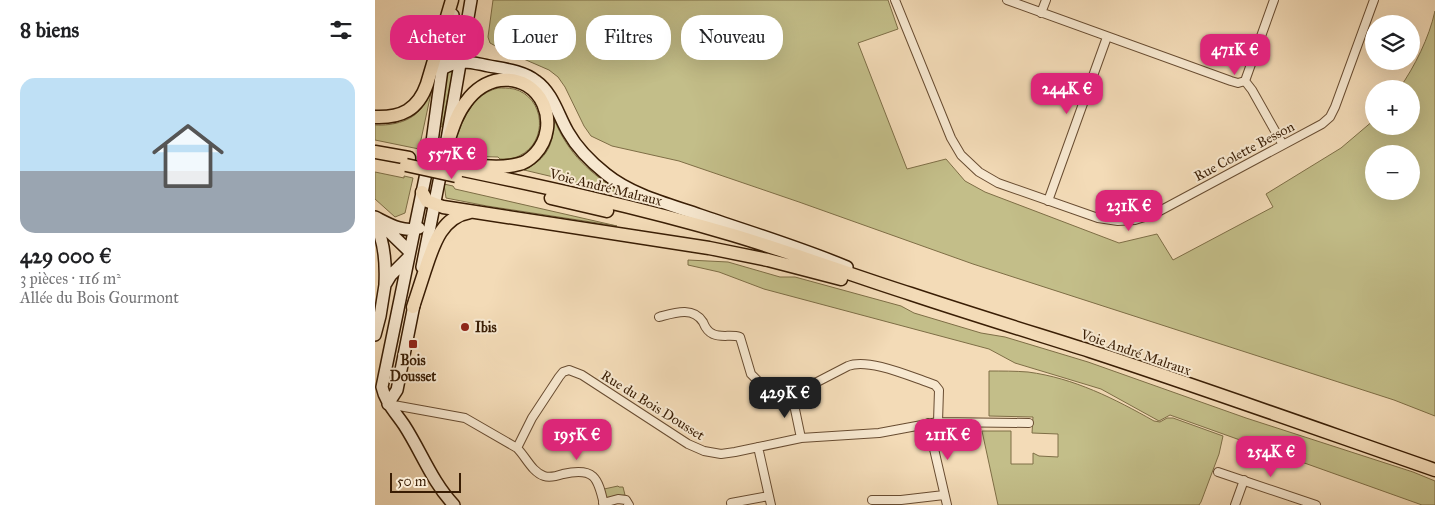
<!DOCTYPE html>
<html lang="fr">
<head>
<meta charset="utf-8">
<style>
	:root { --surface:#fff; --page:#f2f2f2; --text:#202124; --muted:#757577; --accent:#db2777 }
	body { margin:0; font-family:"IM FELL Great Primer",serif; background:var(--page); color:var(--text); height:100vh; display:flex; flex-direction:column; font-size:19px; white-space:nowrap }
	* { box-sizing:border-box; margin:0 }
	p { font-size:16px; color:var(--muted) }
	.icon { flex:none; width:28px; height:28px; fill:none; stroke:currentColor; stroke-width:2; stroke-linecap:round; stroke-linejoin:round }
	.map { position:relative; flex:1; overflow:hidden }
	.details { display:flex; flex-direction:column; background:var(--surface); width:375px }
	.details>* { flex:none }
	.guide { position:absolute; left:15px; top:15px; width:475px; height:45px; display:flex; gap:10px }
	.fabs { position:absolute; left:990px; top:15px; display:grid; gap:10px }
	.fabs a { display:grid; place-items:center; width:55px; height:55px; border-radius:50%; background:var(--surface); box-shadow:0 5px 20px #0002; font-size:25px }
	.scale { position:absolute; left:15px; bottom:12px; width:71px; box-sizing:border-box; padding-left:5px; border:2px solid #391d04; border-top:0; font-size:14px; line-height:18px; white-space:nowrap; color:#391d04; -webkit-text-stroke:4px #f7e8d0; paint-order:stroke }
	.price { position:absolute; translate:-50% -42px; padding:0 11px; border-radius:10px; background:var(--accent); color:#fff; font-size:16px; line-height:32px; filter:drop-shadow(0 1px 2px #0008) }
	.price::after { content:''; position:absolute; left:50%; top:30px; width:15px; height:11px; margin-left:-8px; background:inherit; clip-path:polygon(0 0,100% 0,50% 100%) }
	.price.active { background:#222; color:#fff }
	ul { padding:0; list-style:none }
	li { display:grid; align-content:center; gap:10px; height:265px; padding:0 20px }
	li span { display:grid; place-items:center; height:155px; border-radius:15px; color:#555 }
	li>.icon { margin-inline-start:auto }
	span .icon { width:90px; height:90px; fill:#fffc; stroke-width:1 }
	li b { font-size:21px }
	h2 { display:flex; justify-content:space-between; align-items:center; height:60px; padding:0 20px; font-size:21px }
	.pill { padding:0 18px; border-radius:20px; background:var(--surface); box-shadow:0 5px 20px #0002; font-size:18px; line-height:45px }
	.pill.active { background:var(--accent); color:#fff }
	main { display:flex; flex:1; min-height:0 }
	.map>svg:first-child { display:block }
</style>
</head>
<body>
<main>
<section class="details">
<h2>8 biens<svg class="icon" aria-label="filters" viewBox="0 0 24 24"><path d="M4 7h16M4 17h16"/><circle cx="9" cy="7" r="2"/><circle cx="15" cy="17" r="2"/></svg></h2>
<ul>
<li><span style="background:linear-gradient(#bfe0f5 60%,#9aa5b1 0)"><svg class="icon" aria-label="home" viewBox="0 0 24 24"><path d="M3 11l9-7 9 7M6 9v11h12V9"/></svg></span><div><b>429 000 €</b><p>3 pièces · 116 m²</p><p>Allée du Bois Gourmont</p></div></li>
</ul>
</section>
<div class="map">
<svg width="1060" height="505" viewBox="0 0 1060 505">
	<rect width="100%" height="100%" fill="#f3dbb7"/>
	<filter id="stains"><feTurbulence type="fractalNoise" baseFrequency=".004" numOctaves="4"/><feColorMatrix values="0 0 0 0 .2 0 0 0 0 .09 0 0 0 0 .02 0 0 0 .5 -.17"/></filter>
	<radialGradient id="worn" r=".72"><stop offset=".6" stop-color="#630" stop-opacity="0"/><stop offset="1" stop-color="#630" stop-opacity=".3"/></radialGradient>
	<!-- green -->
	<path fill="#c3be89" stroke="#7e6e46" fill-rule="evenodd" d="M118 0H513L523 29 483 43 532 169 571 159 590 181 610 192 744 243 782 234 798 260 898 207 891 194 966 148 999 120V126H1036V89H1024C1040 66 1054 38 1060 11V416L1019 400 598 264 424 202 304 161 237 146 216 136 209 126 190 87 183 77 174 70 128 50 115 43 113 37ZM999 154H1036V191H999Z
		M60 63 62 65 44 149 0 140V125C18 126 40 121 49 104Z
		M79 66 67 127 64 126 71 72Z
		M123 88C128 88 133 88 139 89 170 97 174 142 144 156 138 159 131 159 125 159L123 157 85 156 84 157 75 156C85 129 92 96 123 88Z
		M179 119C193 154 215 173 246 193L149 170C172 159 179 144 179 119Z
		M0 172 29 178V176L38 178 30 213 20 217 0 199Z
		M69 184 78 186 80 189 242 226 112 206 71 198Z
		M313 260 353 262 405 277H420L526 306 539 313 606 333 630 337 713 362 871 418 1038 472 1060 481V505H1047L795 415 784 421 726 389 640 363 614 349 389 289 344 272 313 265Z
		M614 371C627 371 640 371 653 372 699 378 740 399 779 421L785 422 792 418H798L848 436 844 454 826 502 824 505H623L607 431H636V464H658V453L664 456 683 457V434L657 433 658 417 614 416Z
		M243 486 244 487H248L250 495 231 498 229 489Z"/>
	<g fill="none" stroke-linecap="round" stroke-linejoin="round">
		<defs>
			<path id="street" d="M520 0 576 138 586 155 604 172 623 183 723 218 743 221 760 220 779 214 947 124 955 117 960 107 999 0
				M632 0 856 81 863 83 870 81
				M899 0 870 81 877 90 908 145
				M666 13 671 0
				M673 201 732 37
				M284 317C299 313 318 306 328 322 330 327 333 332 338 334 347 338 356 334 365 337L376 374 389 387 402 393 417 395 473 366C492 358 532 375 552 382L560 385 564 390 563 422
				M417 395 426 438
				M13 404 90 418 142 448 157 418 184 377 188 372 194 370 207 375 313 444 329 451 346 454 360 452 426 438 504 433 563 422 654 423
				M553 423 572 505
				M383 447 396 505
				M142 448C151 457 157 472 169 476 175 478 182 476 188 474 219 467 223 477 229 505
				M843 472 941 505
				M497 500H526L569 495
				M228 503 243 499 251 500 254 505
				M356 503 394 496
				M860 505 869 480"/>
			<path id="secondary" d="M78 15 67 69 56 149 7 387C10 402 21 413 29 425 46 451 57 482 79 505
				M67 69C86 58 94 62 114 66 130 69 148 71 161 81 178 93 183 115 193 132 202 148 216 162 231 174 257 195 293 204 325 215 374 232 424 247 472 267
				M0 217C14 224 28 233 44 228
				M0 223C10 242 11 264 10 284
				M5 223 34 251
				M47 267 70 151 96 0
				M0 335 5 316 10 285 16 275 33 258
				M13 404 22 390 40 300"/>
			<path id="primary" d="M0 117C26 118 43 110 52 84L77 0
				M70 151C76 134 80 116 91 102 99 91 111 82 125 80 167 75 187 125 160 154 155 159 150 163 144 164 130 168 112 167 98 165
				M0 152 34 158
				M69 166C166 186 263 207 358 235 418 253 476 275 536 294 596 314 655 332 715 351 831 389 945 430 1060 470
				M47 192 52 201 68 207 334 248 393 260 466 279
				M176 198 232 211
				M38 307C42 295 46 282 50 270 58 246 66 217 95 212"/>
		</defs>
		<!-- street casing -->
		<use href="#street" stroke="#684c31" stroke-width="10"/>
		<!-- secondary casing -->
		<use href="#secondary" stroke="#391d04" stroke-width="14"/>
		<!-- primary casing -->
		<use href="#primary" stroke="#391d04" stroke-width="15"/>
		<!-- street -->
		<use href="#street" stroke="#f7e8d0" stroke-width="8"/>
		<!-- secondary -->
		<use href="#secondary" stroke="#f7e8d0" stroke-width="11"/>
		<!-- primary -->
		<use href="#primary" stroke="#f3dbb7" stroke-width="12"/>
		<defs>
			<path id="primary-bridge" d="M31 165 81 176"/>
		</defs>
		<!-- primary-bridge casing -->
		<use href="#primary-bridge" stroke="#391d04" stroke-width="15" stroke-linecap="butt"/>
		<!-- primary-bridge -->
		<use href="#primary-bridge" stroke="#f3dbb7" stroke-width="12"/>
	</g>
	<!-- markers -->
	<g fill="#8f2418" stroke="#f7e8d0" stroke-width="2">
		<circle cx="90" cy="327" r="5"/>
		<rect x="33" y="339" width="10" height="10" rx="2.5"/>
	</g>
	<g text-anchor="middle" stroke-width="4" stroke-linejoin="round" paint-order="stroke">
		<!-- street labels -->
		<g font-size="14" fill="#391d04" stroke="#f7e8d0">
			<text transform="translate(869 151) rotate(-28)" y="5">Rue Colette Besson</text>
			<text transform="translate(231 187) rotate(14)" y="5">Voie André Malraux</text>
			<text transform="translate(761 352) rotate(19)" y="5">Voie André Malraux</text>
			<text transform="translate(278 405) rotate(32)" y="5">Rue du Bois Dousset</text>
		</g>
		<!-- poi labels -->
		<g font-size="14" font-weight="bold" fill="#391d04" stroke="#f7e8d0" text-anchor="start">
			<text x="100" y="332">Ibis</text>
			<text x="38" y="365" text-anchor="middle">Bois<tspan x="38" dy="16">Dousset</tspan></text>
		</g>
	</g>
	<rect width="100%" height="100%" filter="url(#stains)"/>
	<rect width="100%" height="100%" fill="url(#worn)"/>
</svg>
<div class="fabs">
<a><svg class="icon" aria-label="layers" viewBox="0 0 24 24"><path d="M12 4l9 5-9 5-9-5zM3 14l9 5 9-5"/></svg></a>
<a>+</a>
<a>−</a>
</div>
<div class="scale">50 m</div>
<b class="price" style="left:860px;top:76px">471K €</b>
<b class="price" style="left:692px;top:115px">244K €</b>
<b class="price" style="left:77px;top:180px">557K €</b>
<b class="price" style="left:754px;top:232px">231K €</b>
<b class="price active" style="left:410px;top:419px">429K €</b>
<b class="price" style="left:202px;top:461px">195K €</b>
<b class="price" style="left:573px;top:461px">211K €</b>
<b class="price" style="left:896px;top:478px">254K €</b>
<div class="guide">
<a class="pill active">Acheter</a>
<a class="pill">Louer</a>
<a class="pill">Filtres</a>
<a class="pill">Nouveau</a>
</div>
</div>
</main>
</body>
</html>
